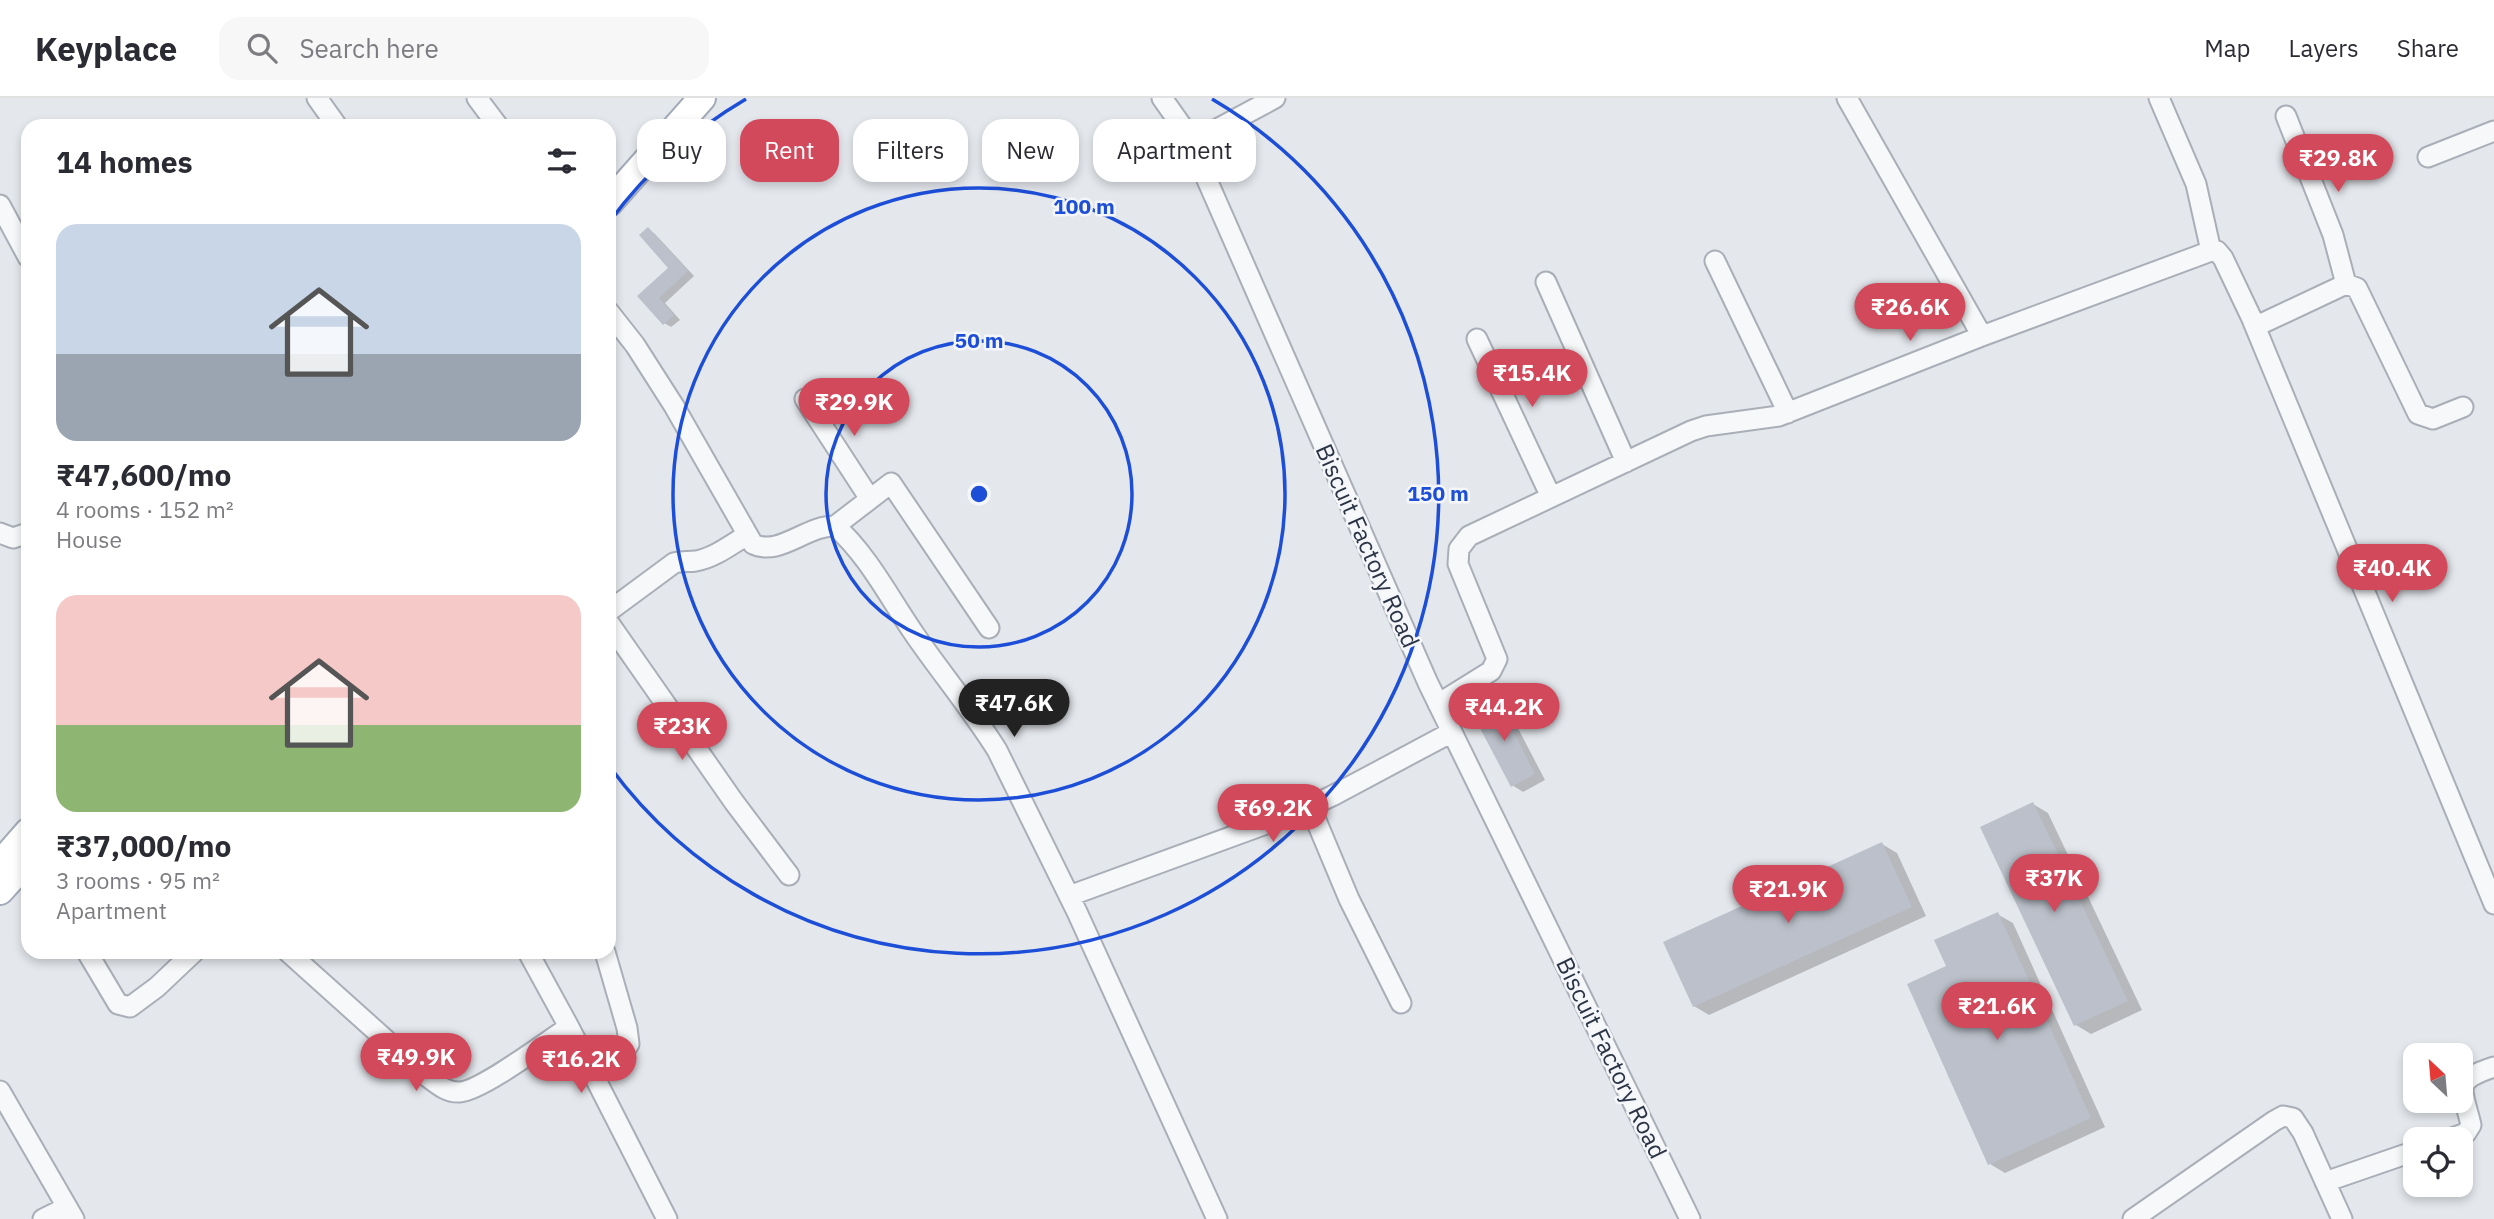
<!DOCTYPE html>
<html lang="en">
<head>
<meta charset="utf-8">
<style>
	:root { --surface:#fff; --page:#f7f7f7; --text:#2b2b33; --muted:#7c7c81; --line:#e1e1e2; --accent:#d1495b }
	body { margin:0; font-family:"IBM Plex Sans",sans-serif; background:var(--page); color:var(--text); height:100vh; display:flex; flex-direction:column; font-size:26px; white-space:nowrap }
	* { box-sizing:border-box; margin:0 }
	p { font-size:23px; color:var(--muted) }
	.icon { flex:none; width:38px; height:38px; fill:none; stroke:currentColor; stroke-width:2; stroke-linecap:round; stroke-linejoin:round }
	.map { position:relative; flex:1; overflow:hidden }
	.panel { position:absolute; left:21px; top:21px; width:595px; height:840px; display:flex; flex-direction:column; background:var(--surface); border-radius:21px; box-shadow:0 4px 10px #0003 }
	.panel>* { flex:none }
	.top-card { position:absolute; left:637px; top:21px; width:665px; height:63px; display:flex; gap:14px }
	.needle { width:46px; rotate:334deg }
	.tools { position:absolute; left:2403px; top:945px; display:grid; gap:14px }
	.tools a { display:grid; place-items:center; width:70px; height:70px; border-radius:14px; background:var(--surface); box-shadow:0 4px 10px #0003; font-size:35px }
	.price { position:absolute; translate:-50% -60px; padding:0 16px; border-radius:24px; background:var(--accent); color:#fff; font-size:23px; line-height:46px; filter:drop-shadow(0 2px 4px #0008) }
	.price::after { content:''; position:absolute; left:50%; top:42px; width:21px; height:16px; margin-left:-10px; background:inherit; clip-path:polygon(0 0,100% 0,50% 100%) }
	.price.active { background:#222; color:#fff }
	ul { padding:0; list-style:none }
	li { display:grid; align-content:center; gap:14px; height:371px; padding:0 35px }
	li span { display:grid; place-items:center; height:217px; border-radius:21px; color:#555 }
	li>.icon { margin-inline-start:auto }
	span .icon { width:126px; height:126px; fill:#fffc; stroke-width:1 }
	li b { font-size:30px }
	h2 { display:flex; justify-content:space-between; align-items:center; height:84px; padding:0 35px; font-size:30px }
	.pill { padding:0 24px; border-radius:21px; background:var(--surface); box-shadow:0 4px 10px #0003; font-size:24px; line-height:63px }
	.pill.active { background:var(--accent); color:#fff }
	header { display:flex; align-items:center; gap:42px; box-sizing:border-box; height:98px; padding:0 35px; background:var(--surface); border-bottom:2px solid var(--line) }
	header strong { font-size:33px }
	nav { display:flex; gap:38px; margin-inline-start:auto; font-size:24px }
	.search { width:490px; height:63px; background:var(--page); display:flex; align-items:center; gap:18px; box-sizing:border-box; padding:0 24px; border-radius:21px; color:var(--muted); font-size:26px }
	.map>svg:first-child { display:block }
</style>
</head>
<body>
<header>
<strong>Keyplace</strong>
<div class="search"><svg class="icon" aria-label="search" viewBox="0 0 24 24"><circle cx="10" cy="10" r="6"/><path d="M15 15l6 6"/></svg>Search here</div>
<nav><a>Map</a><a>Layers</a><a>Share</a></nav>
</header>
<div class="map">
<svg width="2494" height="1121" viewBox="0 0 2494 1121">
	<rect width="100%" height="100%" fill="#e4e7ec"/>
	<!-- shadow -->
	<path fill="#0003" d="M648 131 655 136 694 178 665 205 680 222 671 229 664 225 640 198 671 170Z
		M1497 604 1508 611 1545 682 1523 694 1512 687Z
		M2033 706 2048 715 2142 912 2091 936 2076 927 1982 730Z
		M1882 746 1897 755 1926 818 1709 917 1694 908Z
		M1997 816 2013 825 2105 1029 2005 1075 1990 1066 1948 869Z"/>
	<!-- building -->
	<path fill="#bbc0ca" d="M648 129 688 173 659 200 674 217 663 227 637 198 668 170 639 137Z
		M1497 602 1535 676 1511 689 1472 615Z
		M2033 704 2128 903 2074 928 1980 729Z
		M1882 744 1912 809 1693 909 1663 844Z
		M1998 814 2091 1020 1988 1067 1907 886 1946 868 1934 842Z"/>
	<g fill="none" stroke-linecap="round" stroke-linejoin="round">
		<defs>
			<path id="minor" d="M317 0 337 28
				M477 0 498 28
				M1162 0 1186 34 1428 585 1690 1121
				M1847 0 1982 238
				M2159 0 2196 86 2211 153
				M2286 18 2333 137 2346 186
				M1191 45 1275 0
				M2428 59 2494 33
				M0 107 28 159
				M1715 163 1788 315
				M1546 184 1626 364
				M609 214 635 247 674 308 753 446C779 459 807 427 835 428 868 457 890 501 915 537 942 576 972 612 997 652L1077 814 1217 1121
				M2252 221 2494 806
				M1477 241 1551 399
				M805 301 870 401
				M835 428 891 385 989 530
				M0 435 13 440 28 435
				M609 513 674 465C682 463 688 464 696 463 714 460 732 446 747 437
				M609 525 734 704 789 777
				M1438 606 1491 573 1497 561 1458 466 1459 451 1469 438 1691 333 1706 328 1779 318 1982 238 2211 153H2217L2223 160 2252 221 2258 226 2263 225 2346 186 2357 190 2418 316 2433 321 2463 309
				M1310 708 1349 801 1401 905
				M1069 798 1296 715 1332 698 1452 634
				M87 854 118 906 130 909 157 889 194 854
				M288 854 425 977C436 985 446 995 460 994 483 992 547 943 569 929
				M528 854 569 929 667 1121
				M590 969 620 958 629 946 627 930 605 854
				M0 993 74 1121
				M2449 1041 2466 1035 2471 1027C2462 989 2452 983 2494 969
				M2325 1084 2415 1053
				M43 1121 67 1109
				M2133 1121 2274 1023 2283 1018 2293 1020 2303 1035 2342 1121"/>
			<path id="major" d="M609 105 702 0
				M0 766 28 734
				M0 793 28 762"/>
		</defs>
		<!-- minor casing -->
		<use href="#minor" stroke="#a9aeb7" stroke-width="23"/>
		<!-- major casing -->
		<use href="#major" stroke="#a3abb8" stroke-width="30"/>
		<!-- minor -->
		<use href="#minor" stroke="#f7f8fa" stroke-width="19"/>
		<!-- major -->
		<use href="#major" stroke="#fff" stroke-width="26"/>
	</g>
	<!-- distance rings -->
	<g fill="none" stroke="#1d4ed8" stroke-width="3.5">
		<circle cx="979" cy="396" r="153"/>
		<circle cx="979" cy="396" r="306"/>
		<path d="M610 123A459 459 0 0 1 746 1M1212 1A459 459 0 1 1 610 669"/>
	</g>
	<g text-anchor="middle" stroke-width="5" stroke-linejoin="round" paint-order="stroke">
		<!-- street labels -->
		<g font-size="24" fill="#2b3445" stroke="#f4f6f9">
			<text transform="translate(1367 448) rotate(66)" y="8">Biscuit Factory Road</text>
			<text transform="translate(1611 960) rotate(64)" y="8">Biscuit Factory Road</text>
		</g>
	</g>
	<circle cx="979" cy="396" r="10" fill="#1d4ed8" stroke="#f4f6f9" stroke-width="3.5"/>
	<g font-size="21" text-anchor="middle" font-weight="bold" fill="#1d4ed8" stroke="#f4f6f9" stroke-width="5" stroke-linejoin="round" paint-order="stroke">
		<text x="1084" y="116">100 m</text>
		<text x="979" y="250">50 m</text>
		<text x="1438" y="403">150 m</text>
	</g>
</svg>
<div class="tools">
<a><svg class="needle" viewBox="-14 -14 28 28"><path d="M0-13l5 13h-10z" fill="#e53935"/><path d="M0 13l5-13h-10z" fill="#7c7c81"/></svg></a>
<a><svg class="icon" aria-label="locate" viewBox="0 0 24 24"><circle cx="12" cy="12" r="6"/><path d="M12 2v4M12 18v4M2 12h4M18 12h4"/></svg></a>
</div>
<b class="price" style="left:2338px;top:96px">₹29.8K</b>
<b class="price" style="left:1910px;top:245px">₹26.6K</b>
<b class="price" style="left:1532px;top:311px">₹15.4K</b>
<b class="price" style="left:854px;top:340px">₹29.9K</b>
<b class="price" style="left:2392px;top:506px">₹40.4K</b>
<b class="price active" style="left:1014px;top:641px">₹47.6K</b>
<b class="price" style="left:1504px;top:645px">₹44.2K</b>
<b class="price" style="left:682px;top:664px">₹23K</b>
<b class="price" style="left:1273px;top:746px">₹69.2K</b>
<b class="price" style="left:2054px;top:816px">₹37K</b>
<b class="price" style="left:1788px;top:827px">₹21.9K</b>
<b class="price" style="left:1997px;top:944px">₹21.6K</b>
<b class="price" style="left:416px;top:995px">₹49.9K</b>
<b class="price" style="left:581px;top:997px">₹16.2K</b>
<div class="top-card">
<a class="pill">Buy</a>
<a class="pill active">Rent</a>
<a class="pill">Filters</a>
<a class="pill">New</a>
<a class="pill">Apartment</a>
</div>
<section class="panel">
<h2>14 homes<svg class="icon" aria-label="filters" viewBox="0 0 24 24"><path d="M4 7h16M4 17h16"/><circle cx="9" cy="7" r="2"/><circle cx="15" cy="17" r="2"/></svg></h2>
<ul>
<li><span style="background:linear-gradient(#c9d6e8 60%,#9aa5b1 0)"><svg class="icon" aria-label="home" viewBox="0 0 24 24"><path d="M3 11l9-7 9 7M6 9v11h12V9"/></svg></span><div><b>₹47,600/mo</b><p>4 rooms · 152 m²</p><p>House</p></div></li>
<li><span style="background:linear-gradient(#f6c9c9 60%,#8fb573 0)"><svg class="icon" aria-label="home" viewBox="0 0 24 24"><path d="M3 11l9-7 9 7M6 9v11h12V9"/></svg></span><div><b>₹37,000/mo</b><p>3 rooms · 95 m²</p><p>Apartment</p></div></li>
</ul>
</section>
</div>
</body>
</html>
